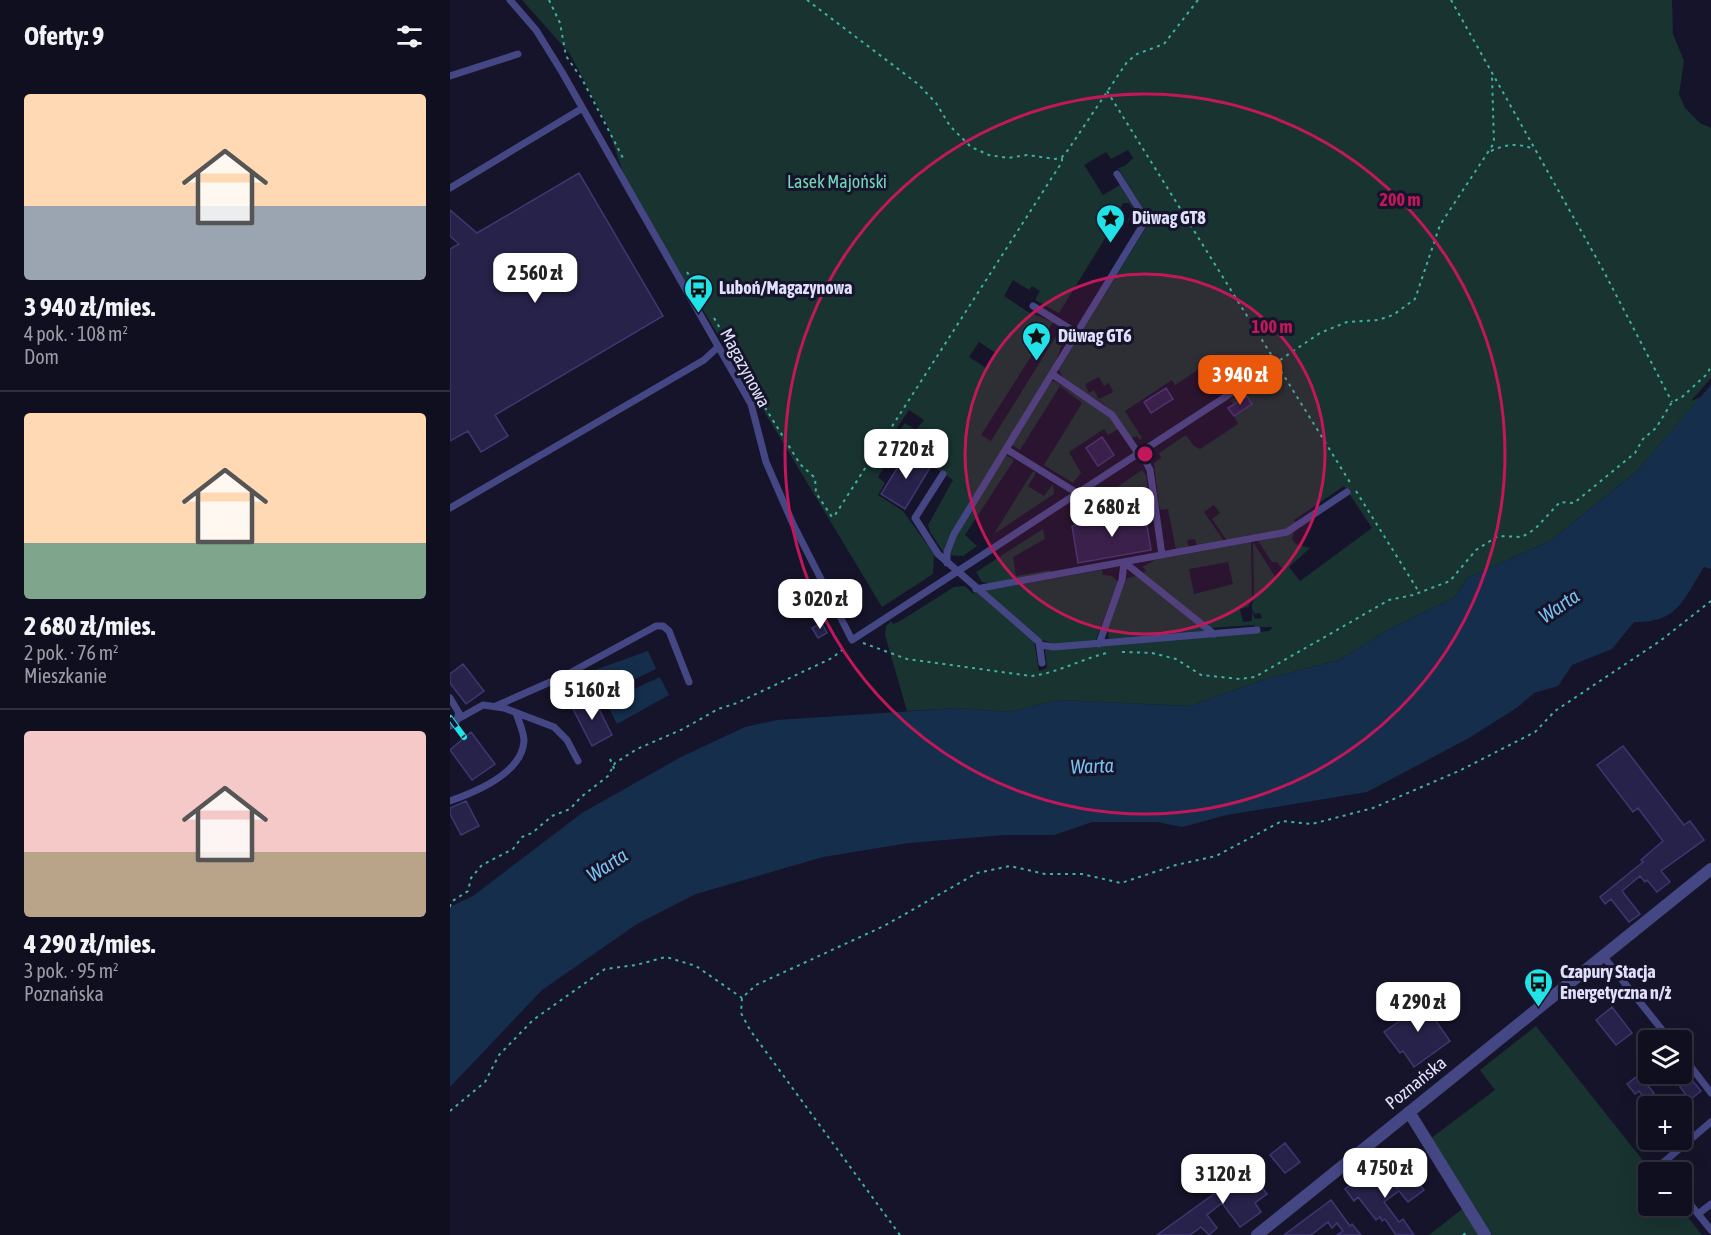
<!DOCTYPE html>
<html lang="pl">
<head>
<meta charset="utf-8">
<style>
	:root { --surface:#100f20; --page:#191829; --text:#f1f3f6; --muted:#9c9ca5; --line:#302f3e; --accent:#ea580c }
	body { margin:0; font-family:"Asap Condensed",sans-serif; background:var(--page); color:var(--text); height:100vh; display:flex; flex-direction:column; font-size:22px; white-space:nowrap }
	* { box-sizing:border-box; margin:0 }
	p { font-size:20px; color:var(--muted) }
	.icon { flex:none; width:33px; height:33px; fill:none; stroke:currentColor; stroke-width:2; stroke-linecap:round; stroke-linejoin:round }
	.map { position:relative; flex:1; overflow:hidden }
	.side { display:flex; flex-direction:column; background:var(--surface); width:450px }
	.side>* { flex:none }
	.tools { position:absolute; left:1188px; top:1030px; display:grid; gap:12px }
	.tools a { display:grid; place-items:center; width:54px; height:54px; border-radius:6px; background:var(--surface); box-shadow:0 6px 24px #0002,0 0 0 2px var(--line); font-size:30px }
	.price { position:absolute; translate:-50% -51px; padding:0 14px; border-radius:12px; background:#fff; color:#222; font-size:20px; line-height:39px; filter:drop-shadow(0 2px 3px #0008) }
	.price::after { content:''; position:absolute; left:50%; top:36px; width:18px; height:14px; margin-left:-9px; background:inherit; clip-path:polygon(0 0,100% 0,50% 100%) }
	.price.selected { background:var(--accent); color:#fff }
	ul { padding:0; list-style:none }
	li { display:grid; align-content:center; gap:12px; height:318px; padding:0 24px }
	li+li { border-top:2px solid var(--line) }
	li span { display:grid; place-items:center; height:186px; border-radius:6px; color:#555 }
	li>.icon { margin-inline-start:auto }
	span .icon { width:108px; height:108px; fill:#fffc; stroke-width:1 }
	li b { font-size:26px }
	h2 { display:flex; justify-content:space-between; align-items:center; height:72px; padding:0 24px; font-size:26px }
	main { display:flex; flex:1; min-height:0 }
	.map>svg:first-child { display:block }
</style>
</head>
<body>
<main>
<section class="side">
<h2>Oferty: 9<svg class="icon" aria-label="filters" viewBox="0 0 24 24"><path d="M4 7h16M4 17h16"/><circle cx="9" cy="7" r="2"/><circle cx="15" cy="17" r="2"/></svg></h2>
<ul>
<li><span style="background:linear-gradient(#ffd9b3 60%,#9aa5b1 0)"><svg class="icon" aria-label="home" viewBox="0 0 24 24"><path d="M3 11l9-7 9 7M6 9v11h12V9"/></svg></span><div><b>3 940 zł/mies.</b><p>4 pok. · 108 m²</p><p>Dom</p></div></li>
<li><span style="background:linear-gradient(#ffd9b3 70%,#7fa58c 0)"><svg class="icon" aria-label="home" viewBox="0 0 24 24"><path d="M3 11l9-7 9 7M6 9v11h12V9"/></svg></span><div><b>2 680 zł/mies.</b><p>2 pok. · 76 m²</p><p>Mieszkanie</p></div></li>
<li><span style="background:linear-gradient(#f6c9c9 65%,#b9a48a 0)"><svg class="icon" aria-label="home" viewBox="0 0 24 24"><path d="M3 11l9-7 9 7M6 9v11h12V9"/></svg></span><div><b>4 290 zł/mies.</b><p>3 pok. · 95 m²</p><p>Poznańska</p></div></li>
</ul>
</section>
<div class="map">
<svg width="1261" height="1235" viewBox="0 0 1261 1235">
	<rect width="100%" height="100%" fill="#16142a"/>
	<!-- green -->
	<path fill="#183330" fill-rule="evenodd" d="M72 0H1222L1223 34 1234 61 1229 94 1235 108 1250 123 1261 128V378L1241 401 1251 397 1186 472 1100 541 1017 578 1004 598 940 629 889 660 816 679 739 706 609 700 560 712 509 708 457 711 435 635 436 626 441 621 443 624 450 621 504 587 515 586 523 594 527 592 584 641 589 671 597 668 595 650 819 631 823 627H805L804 625 760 628 693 573 696 570 692 567 705 560 801 542 802 599 798 607 790 609 793 622 802 621V611L805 619 812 618 810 613 805 614C800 608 802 605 804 598L803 542 826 578 834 571 827 562H822L808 541 844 532 842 539 846 544 860 548 839 567 850 581 922 528 894 486 844 520 847 524 840 528 777 541 762 519 770 513 764 505 754 512 774 541 747 546 745 539 737 540 739 548 726 550 718 509 711 510 709 506 704 463 711 458 709 453 736 435 744 446 750 449 788 424 784 416 802 404 797 396 784 405 780 400 826 370 820 361 775 391 757 364 725 385 722 380 675 411 692 438 690 440 687 436 681 438C673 426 666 414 655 405 641 394 612 384 609 369L700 221 668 168 675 166 683 158 678 150 661 159 656 152 634 165 653 195 670 185 687 213 676 223 684 210 679 203H673L662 227 609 313 585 300 590 291 582 286 579 290 563 280 554 296 578 312 603 322 531 435 541 441 611 328 615 334 606 362 494 553 480 532 478 525 503 480 458 450 446 468 437 463 428 477 435 483 428 495 453 511 484 554 483 574 432 607 241 290 220 261 174 176 158 127 120 54ZM529 342 546 353 536 368 519 357ZM649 377 654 386 659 383 663 392 649 399 644 390 639 393 635 384ZM459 410 474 420 466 430 455 423 450 430 447 428ZM778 562 783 584 744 594 739 569Z
		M604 381 659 416 668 429 658 435 654 429 619 452 631 473 623 483 594 465 632 403 610 386 570 450 562 445 601 382Z
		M556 455 564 460 515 535 527 546 513 556 499 555 507 534Z
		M692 470 696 475 700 512 622 526 631 517 625 508 638 499 641 503 652 496 655 500 665 494 663 490Z
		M583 471 586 473 578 486 594 496 603 484 604 494 544 534Z
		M593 529 595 539 563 557 566 576 600 570 601 573 542 584 532 582 526 572Z
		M652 570 653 575 662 576 668 582 645 642 608 645 592 640 533 591Z
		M686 576 759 633 659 639 657 629 677 578Z
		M1086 1026 1203 1173H1198V1206H1229L1252 1235H979L1016 1206 976 1142 1045 1090 1030 1070Z"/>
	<!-- water -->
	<path fill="#152e4c" d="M1261 385V569L1254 567C1233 600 1228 623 1184 622L1162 649 1122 665 1108 686 1084 693 1068 707 1019 738 917 792 777 815 732 827 707 822H642L604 835H554L459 843 373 857 246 894 187 924 92 990 0 1087V907L23 896 132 813 231 757 295 727 327 720 509 708 560 712 609 700 739 706 816 679 889 660 940 629 1004 598 1017 578 1100 541 1186 472Z
		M198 651 206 669 152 695 142 671Z
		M210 677 219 695 167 724 156 702Z"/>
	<!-- building -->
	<path fill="#272249" stroke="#3e3772" stroke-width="1.5" d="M129 173 213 316 45 415 58 436 31 452 18 431 0 441V249L9 244 0 236V210L27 233Z
		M768 361 777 373 762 383 753 370Z
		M716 388 723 399 701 413 694 402Z
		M797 396 802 404 784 416 778 408Z
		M652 437 664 455 648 466 636 448Z
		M458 451 481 466 455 509 431 494Z
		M695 513 701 550 628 563 622 526Z
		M372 623 377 633 368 638 362 628Z
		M13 664 34 691 16 704 0 683V674Z
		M143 697 162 735 142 746 122 707Z
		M21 732 45 764 22 780 0 750Z
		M1173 746 1234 825 1240 821 1254 840 1211 871 1220 882 1207 892 1197 880 1195 882 1190 876 1172 891 1190 914 1179 922 1161 899 1155 904 1150 897 1193 862 1191 860 1213 841 1188 808 1183 812 1147 765Z
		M16 801 29 826 11 835 0 814V808Z
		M977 997 983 1008 979 1011 1000 1041 964 1067 953 1051 950 1053 934 1032 958 1015 955 1011Z
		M1162 1007 1182 1033 1166 1045 1146 1020Z
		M1189 1075 1204 1093 1196 1100 1189 1091 1185 1094 1177 1084Z
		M1241 1079 1251 1091 1240 1100 1230 1087Z
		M835 1143 850 1162 835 1173 820 1155Z
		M794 1164 817 1194 805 1203 811 1212 790 1227 772 1203 757 1215 767 1228 759 1235 751 1227 740 1235H707L768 1191 766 1189Z
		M914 1175 922 1186 937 1175 947 1188 963 1175 974 1190 958 1202 949 1191 934 1202 949 1222 953 1219 964 1235H946L935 1219 932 1221 930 1217 926 1220 908 1197 904 1201 895 1189Z
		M881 1200 900 1226 902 1224 911 1235H887L893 1231 887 1223 882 1228 878 1222 861 1235H834Z"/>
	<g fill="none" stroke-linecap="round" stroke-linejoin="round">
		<!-- path -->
		<path stroke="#3fb1a2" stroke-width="2" stroke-dasharray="3 4.5" stroke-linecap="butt" d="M99 0 110 23 116 56 132 79 174 160
			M357 0 468 84 486 103 500 126 521 147 539 155 558 158 577 155 605 159 612 157 618 150 677 62 687 54 714 44 748 0
			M1001 0 1152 268 1222 402
			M657 91 822 356
			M1041 151C1055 144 1069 143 1084 149
			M237 272 248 290
			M264 318 297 375
			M830 360 870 333 897 322 928 320 943 315 965 299 990 225 1044 143 1042 76
			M831 371 901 484
			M311 401 350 464 365 478 366 493 382 517 385 515 612 162V157
			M906 491 969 592
			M413 643 457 659 581 676C608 673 631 659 657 653
			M672 652 702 653 726 659 751 675 790 679 805 677 939 600 963 595 1000 581 1026 550 1048 536 1072 537 1085 529 1110 502 1124 503 1185 453 1193 439 1206 428 1222 402 1231 398 1258 373 1261 365
			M160 759 166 773
			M0 907 1 902 18 891 21 878 32 865 63 849 72 837 82 833 102 816 120 809 131 797 158 776 165 763 187 749 233 729 268 709 287 703 382 658 396 647
			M0 1111 35 1082 49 1055 83 1020 155 969 186 965 216 957 246 966 292 998
			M450 1235 300 1030 291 1013 292 998 306 985 434 926 527 873 560 866 595 874H632L671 883 726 865 766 856 832 821 862 824 923 808 1011 770 1085 732 1105 711 1210 641 1261 601
			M1013 1235 1019 1231"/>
		<!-- service -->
		<path stroke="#444784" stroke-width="7" d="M60 0 86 30 112 72 301 404 316 462 343 524 402 640 823 366
			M0 76 68 54
			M0 188 131 109
			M583 306 627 333
			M602 374 662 415 688 453
			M556 449 627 493
			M691 452 700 470 712 555
			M493 474 465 518 488 554 589 642 592 663
			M0 508 254 360 268 347
			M674 562 764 634
			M497 563V552L504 534 696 220 667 174
			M526 589 837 532 897 492
			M649 644 672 580 674 562
			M590 645 604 647 807 630
			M0 698 9 713 6 722 0 726
			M46 706 116 675 206 626H213L219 631 239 682
			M8 719 33 705 54 708 104 727 117 740 128 761
			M0 801C26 792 72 773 74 741 74 732 69 722 66 713
			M1153 956 1221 1041
			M1232 1055 1261 1093
			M1214 1173 1208 1167 1261 1122
			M1232 1194 1261 1230
			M1248 1214 1261 1204"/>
		<!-- minor -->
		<path stroke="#444784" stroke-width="12" d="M959 1112 1035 1235"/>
		<!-- tertiary -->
		<path stroke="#444784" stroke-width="12" d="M807 1235 1261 869"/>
		<defs>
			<path id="rail" d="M0 718 14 737"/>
		</defs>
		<!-- rail casing -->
		<use href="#rail" stroke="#21e2e7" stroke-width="6"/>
		<!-- rail -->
		<use href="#rail" stroke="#16142a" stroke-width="4" stroke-dasharray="11" stroke-linecap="butt"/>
	</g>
	<!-- distance rings -->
	<circle cx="695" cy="454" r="180" fill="#c2185b" fill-opacity=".12"/>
	<g fill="none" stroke="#c2185b" stroke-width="3">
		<circle cx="695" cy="454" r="180"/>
		<circle cx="695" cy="454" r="360"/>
	</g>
	<!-- icons -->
	<defs>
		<symbol id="sight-pin" viewBox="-11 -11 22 30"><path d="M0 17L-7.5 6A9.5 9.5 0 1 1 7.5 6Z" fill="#21e2e7" stroke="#16142a"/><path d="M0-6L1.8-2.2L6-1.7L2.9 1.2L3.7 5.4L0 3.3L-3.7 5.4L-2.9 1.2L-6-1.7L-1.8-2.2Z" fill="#111"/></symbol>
		<symbol id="bus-pin" viewBox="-11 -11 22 30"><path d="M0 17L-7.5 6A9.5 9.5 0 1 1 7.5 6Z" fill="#21e2e7" stroke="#16142a"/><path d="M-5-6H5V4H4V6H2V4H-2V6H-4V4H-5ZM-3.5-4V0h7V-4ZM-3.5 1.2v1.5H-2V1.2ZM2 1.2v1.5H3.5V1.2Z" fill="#111"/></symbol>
	</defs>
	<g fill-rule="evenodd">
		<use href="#sight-pin" x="644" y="202" width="33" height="45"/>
		<use href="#bus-pin" x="232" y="272" width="33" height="45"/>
		<use href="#sight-pin" x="570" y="320" width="33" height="45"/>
		<use href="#bus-pin" x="1072" y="966" width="33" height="45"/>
	</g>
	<g text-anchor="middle" stroke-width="6" stroke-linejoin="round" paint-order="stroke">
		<!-- park labels -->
		<g font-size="18" fill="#72d5b5" stroke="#16142a">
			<text x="387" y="188">Lasek Majoński</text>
		</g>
		<!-- poi labels -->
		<g font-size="18" font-weight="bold" fill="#e1e0fc" stroke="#16142a" text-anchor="start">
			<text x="682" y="224">Düwag GT8</text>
			<text x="269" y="294">Luboń/Magazynowa</text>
			<text x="608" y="342">Düwag GT6</text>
			<text x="1110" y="978">Czapury Stacja<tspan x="1110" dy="21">Energetyczna n/ż</tspan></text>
		</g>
		<!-- street labels -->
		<g font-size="18" fill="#e1e0fc" stroke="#16142a">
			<text transform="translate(295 368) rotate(62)" y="6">Magazynowa</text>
			<text transform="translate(966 1083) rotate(-39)" y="6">Poznańska</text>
		</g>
		<!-- water labels -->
		<g font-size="20" font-style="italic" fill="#79c2f1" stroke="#16142a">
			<text transform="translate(1109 606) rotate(-34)" y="7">Warta</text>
			<text transform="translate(642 766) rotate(-2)" y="7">Warta</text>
			<text transform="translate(157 865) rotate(-33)" y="7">Warta</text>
		</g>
	</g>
	<circle cx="695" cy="454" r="9" fill="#c2185b" stroke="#16142a" stroke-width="3"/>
	<g font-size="18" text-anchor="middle" font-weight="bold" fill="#c2185b" stroke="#16142a" stroke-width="6" stroke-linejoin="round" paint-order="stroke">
		<text x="950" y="206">200 m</text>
		<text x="822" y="333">100 m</text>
	</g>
</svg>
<div class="tools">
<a><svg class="icon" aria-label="layers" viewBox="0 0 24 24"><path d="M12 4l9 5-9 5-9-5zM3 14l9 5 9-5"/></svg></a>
<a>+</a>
<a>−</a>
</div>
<b class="price" style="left:85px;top:304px">2 560 zł</b>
<b class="price selected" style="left:790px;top:406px">3 940 zł</b>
<b class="price" style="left:456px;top:480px">2 720 zł</b>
<b class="price" style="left:662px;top:538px">2 680 zł</b>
<b class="price" style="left:370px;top:630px">3 020 zł</b>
<b class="price" style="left:142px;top:721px">5 160 zł</b>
<b class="price" style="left:968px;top:1033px">4 290 zł</b>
<b class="price" style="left:935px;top:1199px">4 750 zł</b>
<b class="price" style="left:773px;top:1205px">3 120 zł</b>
</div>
</main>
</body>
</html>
